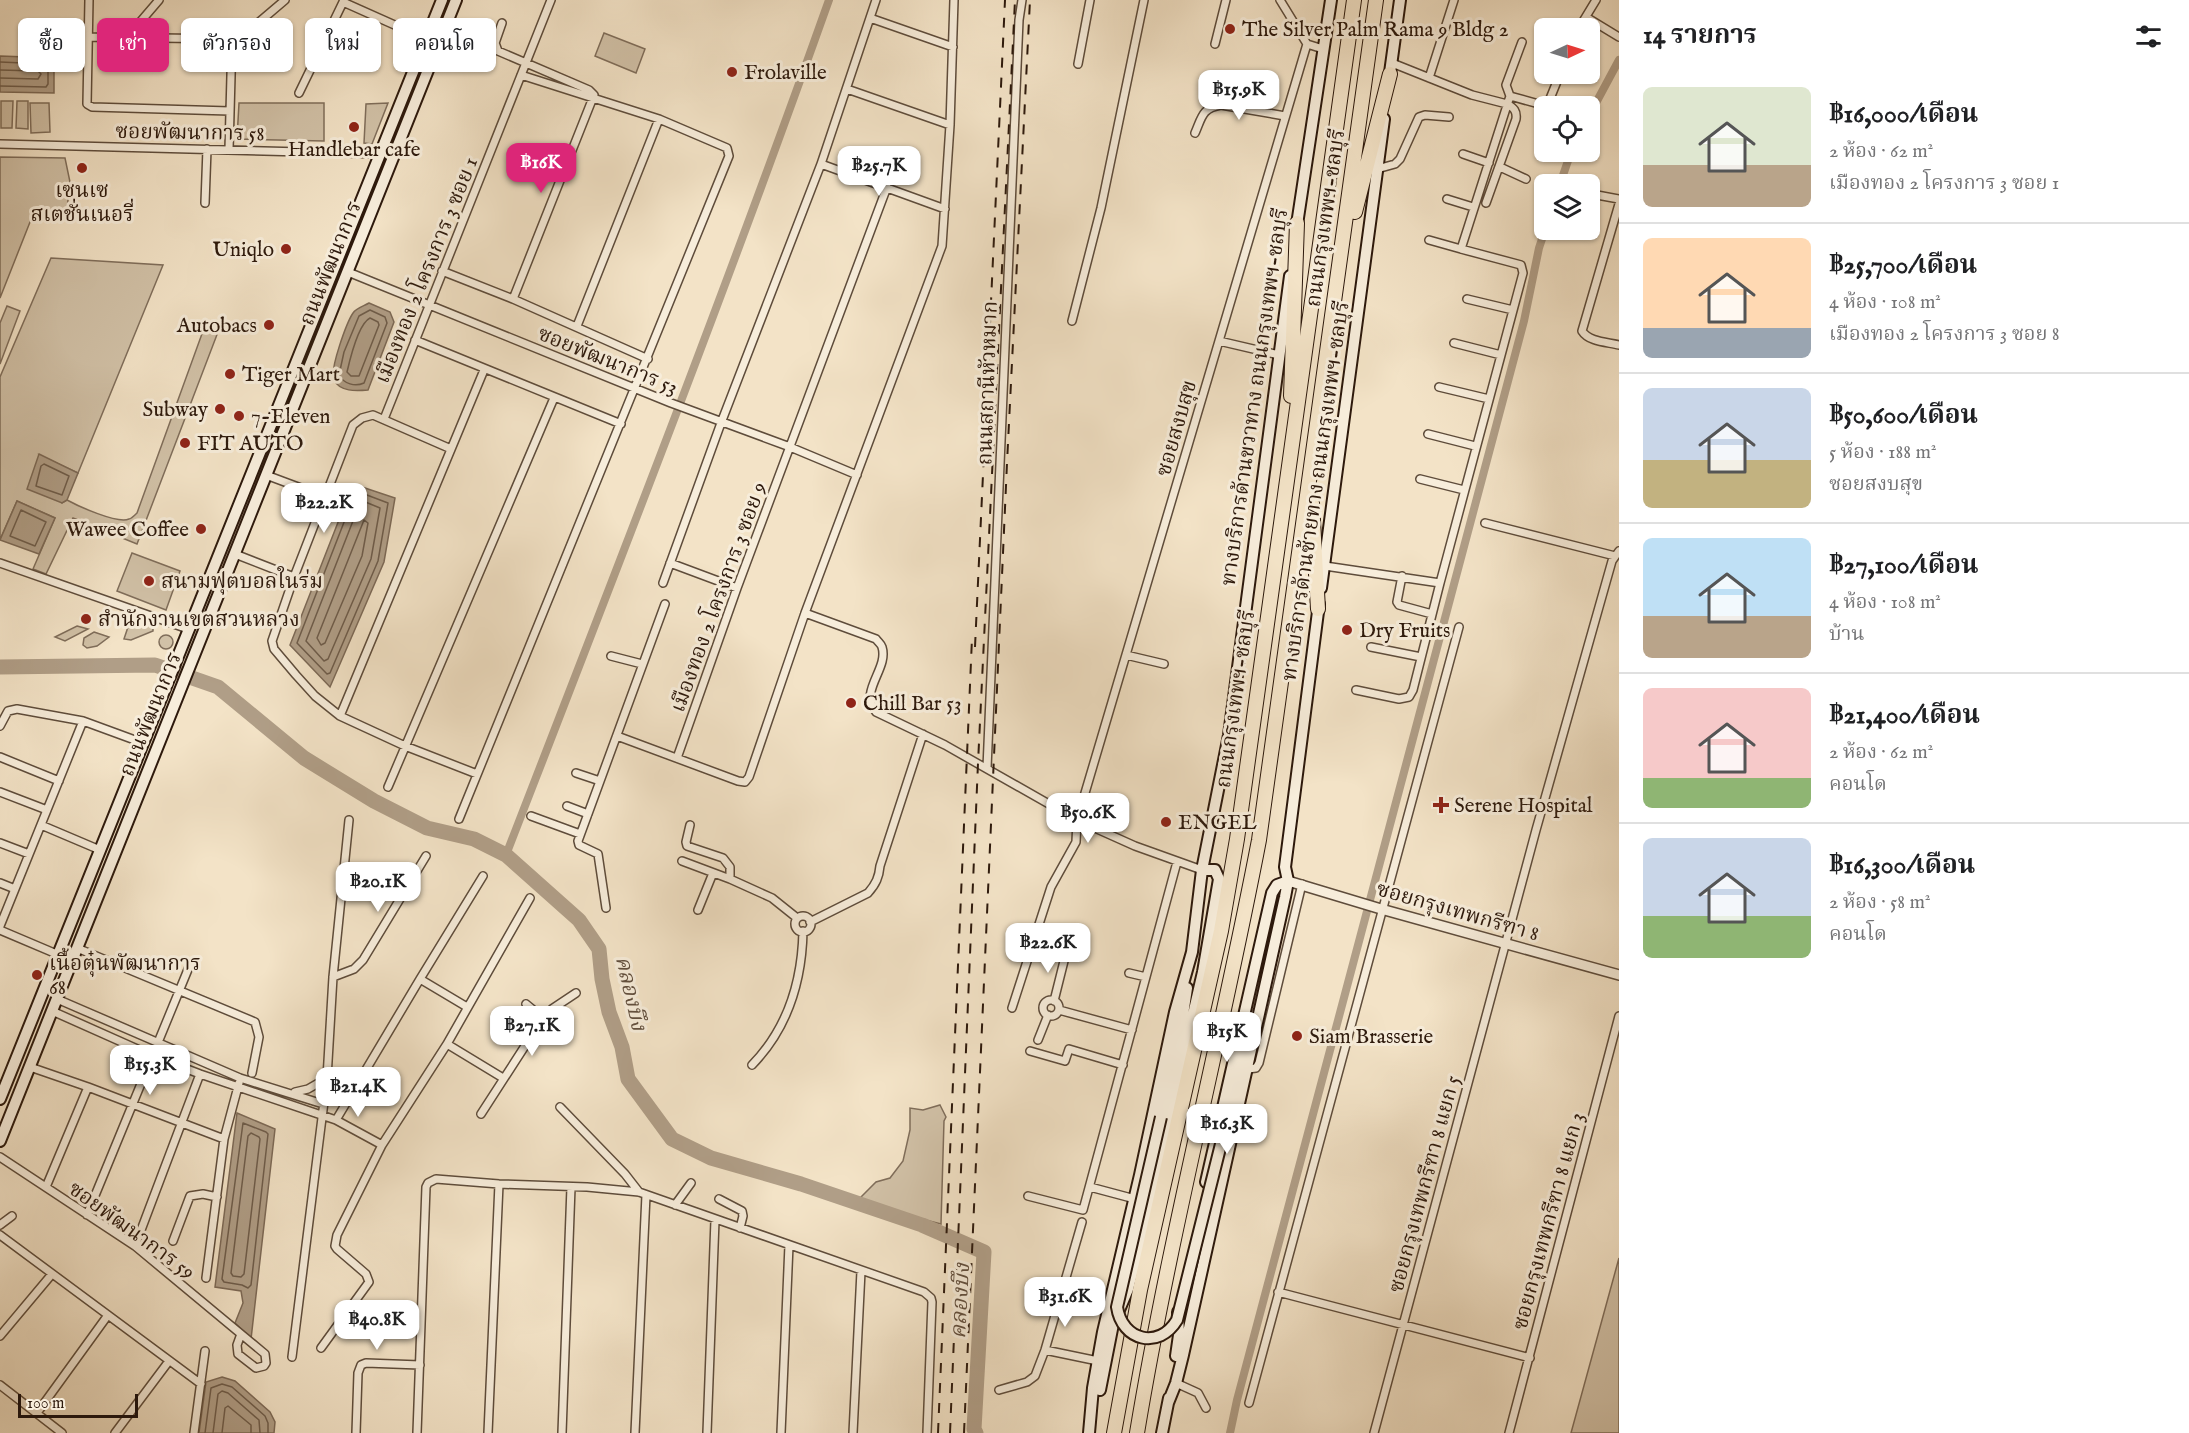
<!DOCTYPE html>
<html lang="th">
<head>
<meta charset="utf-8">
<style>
	:root { --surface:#fff; --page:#f2f2f2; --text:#202124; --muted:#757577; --line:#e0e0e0; --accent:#db2777 }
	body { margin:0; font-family:"IM FELL English","Noto Serif Thai",serif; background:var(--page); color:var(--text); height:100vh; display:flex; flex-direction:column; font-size:22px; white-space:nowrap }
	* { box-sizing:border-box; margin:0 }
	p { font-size:20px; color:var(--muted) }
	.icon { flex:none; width:33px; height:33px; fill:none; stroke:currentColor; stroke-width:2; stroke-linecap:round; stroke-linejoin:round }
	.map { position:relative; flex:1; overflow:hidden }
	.panel { display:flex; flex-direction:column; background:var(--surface); width:570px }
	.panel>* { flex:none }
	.banner { position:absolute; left:18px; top:18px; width:570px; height:54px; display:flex; gap:12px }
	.needle { width:39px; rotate:86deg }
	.buttons { position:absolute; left:1534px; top:18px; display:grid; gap:12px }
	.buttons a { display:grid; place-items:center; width:66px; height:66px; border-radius:9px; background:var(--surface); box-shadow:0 2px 4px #0004; font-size:30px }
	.scale { position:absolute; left:18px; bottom:15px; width:120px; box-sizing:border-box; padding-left:6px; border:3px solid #2d190c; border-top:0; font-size:16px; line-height:21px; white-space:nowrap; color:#2d190c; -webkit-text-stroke:4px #f7eddb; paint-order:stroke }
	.price { position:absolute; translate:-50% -51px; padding:0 14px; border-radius:12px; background:#fff; color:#222; font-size:20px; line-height:39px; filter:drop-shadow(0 2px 3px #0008) }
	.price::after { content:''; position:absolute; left:50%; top:36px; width:18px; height:14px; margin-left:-9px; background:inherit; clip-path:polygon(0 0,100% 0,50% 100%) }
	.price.active { background:var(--accent); color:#fff }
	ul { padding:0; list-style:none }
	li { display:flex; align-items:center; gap:18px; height:150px; padding:0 24px }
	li+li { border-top:2px solid var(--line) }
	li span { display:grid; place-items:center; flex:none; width:168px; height:120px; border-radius:9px; color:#555 }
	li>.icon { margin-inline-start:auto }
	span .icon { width:72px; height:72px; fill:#fffc; stroke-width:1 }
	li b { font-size:26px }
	h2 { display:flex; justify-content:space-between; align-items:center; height:72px; padding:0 24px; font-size:26px }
	.pill { padding:0 21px; border-radius:9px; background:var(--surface); box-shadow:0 2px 4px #0004; font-size:21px; line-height:54px }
	.pill.active { background:var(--accent); color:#fff }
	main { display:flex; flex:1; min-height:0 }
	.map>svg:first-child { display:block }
</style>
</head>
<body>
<main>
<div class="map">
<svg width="1619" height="1433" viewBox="0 0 1619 1433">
	<rect width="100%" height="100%" fill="#f3e3c7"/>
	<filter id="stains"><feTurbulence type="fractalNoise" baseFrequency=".00333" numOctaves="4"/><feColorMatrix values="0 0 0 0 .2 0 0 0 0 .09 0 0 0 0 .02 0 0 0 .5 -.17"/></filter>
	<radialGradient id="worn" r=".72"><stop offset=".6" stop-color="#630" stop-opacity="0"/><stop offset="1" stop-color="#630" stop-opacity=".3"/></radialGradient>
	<!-- green -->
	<path fill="#d1c1a7" stroke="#7f6d5a" stroke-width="1.5" d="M604 33 645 49 636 73 595 56Z
		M1 101H13L12 128H1Z
		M17 101H28V129L16 128Z
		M30 103H49L50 132 31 133Z
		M239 103H324V141L237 139Z
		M388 103 372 144 364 143 366 104Z
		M0 157 65 158 70 182 66 218 32 217 0 298Z
		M51 258 163 265 78 473 39 455 62 503 67 500C78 506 117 524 129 519 131 519 136 514 137 513L203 331 218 332 137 544 73 518 46 574 33 569 55 518 17 501 0 540V377Z
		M7 306 20 311 0 364V323Z
		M132 553 180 571 166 610 117 591Z
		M131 618 153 627V631L131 640 124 639Z
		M77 626 88 629 65 641 55 637Z
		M94 632 109 637 97 646 87 648 83 645 84 638Z
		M159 642a7 7 0 1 1 14 0a7 7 0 1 1-14 0Z
		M940 1105 946 1117 944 1121 941 1224 856 1202 876 1182 890 1178 903 1161 910 1130V1108L923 1110Z
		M1619 1258V1433H1571Z"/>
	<!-- water -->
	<path fill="#b09e87" stroke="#7c6956" stroke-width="1.5" d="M0 56 54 58V93L0 92Z
		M369 303 390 312 394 322 368 390C356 391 340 392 334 380 329 370 347 322 353 313 356 308 364 306 369 303Z
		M39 454 78 473 67 500 62 503 27 489Z
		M353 484 395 498 384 562 330 687 290 645Z
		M17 501 55 518 39 554 0 540Z
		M237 1113 275 1129 251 1339 235 1323 243 1303 241 1291 215 1287Z
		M222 1377 235 1381 270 1412 275 1422 274 1433H199L206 1382Z"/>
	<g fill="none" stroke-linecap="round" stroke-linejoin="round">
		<!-- shore -->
		<path stroke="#6e5c4a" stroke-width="1.5" d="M0 62 46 64 48 67V84L46 87 0 86
			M0 70 38 71 41 74 38 79 0 78
			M370 310 385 317 387 323 364 383C355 387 344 384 339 375L344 352 359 316Z
			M370 318 378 322 379 325 359 376H351L347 372C350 359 358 324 370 318Z
			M44 464 69 476 62 495 36 486 41 466Z
			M359 492 388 503 378 561 330 673 327 674 297 643 355 494Z
			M363 501 380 508 371 559 328 659 324 661 306 641 360 503Z
			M21 510 46 522 35 546 10 536Z
			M364 520 368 523 362 556 325 643 321 645 317 638Z
			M243 1123 266 1132 268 1134 251 1285 248 1288 242 1285 224 1282 222 1279Z
			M251 1133 259 1137 260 1139 244 1274 241 1277 233 1276 231 1273 248 1136Z
			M205 1433 211 1388 222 1384 232 1387 265 1416 268 1423V1433
			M213 1433 218 1394 222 1391 228 1393 259 1420 260 1433
			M222 1433 225 1408 228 1406 251 1425V1433"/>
		<!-- canal -->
		<path stroke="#b09e87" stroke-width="8" d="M1590 114 1619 60
			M1560 184 1571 152
			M506 855C616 571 727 287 829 0
			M1230 1433 1237 1400 1524 321 1539 248 1545 230"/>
		<!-- river -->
		<path stroke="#b09e87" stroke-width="15" d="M0 667 155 665 218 687 304 758 374 801 427 828 474 839 506 855 579 920 599 949 602 979 609 1012 622 1047 628 1079 672 1139 711 1158 801 1184 922 1225 984 1252 974 1429 976 1433"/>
		<defs>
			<path id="minor" d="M89 0 87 104 92 107 230 111
				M1280 0 1307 44 1323 49
				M343 2 426 39
				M1586 17 1619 37
				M870 18 953 47
				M502 23 495 43 498 51 589 90 594 95 513 299
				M1579 28 1596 0
				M87 37 232 39
				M132 38 141 21 159 0
				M1215 44 1226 0
				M1392 63 1472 95 1507 104C1514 108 1517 111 1516 119L1486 203
				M1078 64 1090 0
				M1585 74 1594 77
				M1429 78 1454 0
				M847 89 950 125
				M299 93 344 0
				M1510 96 1546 106
				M1547 106 1560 74
				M1195 133C1202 117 1202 108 1221 105L1285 116
				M0 144 380 154
				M229 149 232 39 245 34 285 0
				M1463 154 1489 163
				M821 164 945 209
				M1500 167 1526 179
				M1377 169 1395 164 1400 159 1419 117 1425 115 1449 117
				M1447 199 1473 207
				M1590 199 1597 195 1619 199
				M205 203 207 149
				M1619 204 1582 331C1589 342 1607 342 1619 345
				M1429 240 1461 249
				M442 271 513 299 648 359
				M348 272 671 403 790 447 857 475
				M1467 299 1513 310
				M1072 321 1101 208 1144 0
				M577 326 659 119
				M415 340 621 424
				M1219 341 1279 355
				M1454 343 1501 355
				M1439 387 1489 399
				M384 419 551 0
				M1428 434 1475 446
				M451 449 373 415 362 418 353 425 294 577 272 641 274 649 296 675 315 696 340 716 405 746 477 774
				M266 475 325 497
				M1420 479 1464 490
				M1485 523 1615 556
				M235 554 294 577
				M0 563 188 629
				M670 563 737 588
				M1325 566 1440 583 1523 273 1521 265 1461 249 1510 96 1506 85 1522 42
				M1402 576 1397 602 1399 605 1432 614
				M663 583 721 423 821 164 876 0
				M805 613 876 639C878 642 881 644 882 647 889 669 858 691 876 712L945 745 1077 820 1135 846 1202 870
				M1371 647 1421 657
				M1126 655 1164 664
				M611 656 642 664
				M1356 690 1399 699 1409 697 1413 690 1440 583
				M340 716 484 370
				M0 726 8 711 17 709 83 721 143 743
				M617 736 738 781 745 782 749 777 805 613 942 246 950 125 954 0
				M0 757 59 781
				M677 758 737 588 887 187
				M987 768 1019 20 1022 0
				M576 773 600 781
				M388 787 554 398
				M0 792 47 810
				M567 806 588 814
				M531 816 580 834
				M459 819 729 156 727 148 659 119 521 75
				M41 825 100 850
				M690 825 686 842 687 846 723 858 730 867V879L772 898 797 918
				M0 843 29 854
				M682 861 730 879
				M0 883 15 889
				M606 908 598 854 579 845 578 841 665 604
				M698 910 713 873
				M795 924a8 8 0 1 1 16 0a8 8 0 1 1-16 0Z
				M810 922 868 893C876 884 879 877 880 866L923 734
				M0 926 83 721
				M0 930 59 955
				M77 948 255 1022 259 1037 252 1073
				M1129 973 1146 977
				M333 977 354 969 363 960 426 856
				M420 979 467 1007
				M57 999 240 1078 323 1104
				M1043 1008a8 8 0 1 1 16 0a8 8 0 1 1-16 0Z
				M1054 1001 1066 953
				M526 1004 543 1018
				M1012 1008 1051 887 1076 842 1077 820 1307 44
				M1059 1010 1132 1030
				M52 1011 153 1056 200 1074 336 1120 382 1145
				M1038 1040 1048 1015
				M447 1044 503 1078
				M1030 1051 1065 1061 1069 1049 1123 1065
				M752 1065C787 1029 802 981 803 931
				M30 1067 88 1087 224 1139
				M1248 1069 1256 1068 1259 1063 1302 884
				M295 1092 308 1089 327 1078
				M560 1107 625 1174 639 1192
				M481 1114 543 1018 552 1009 576 993
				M336 1120 420 979 483 876
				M0 1157 135 1246 265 1354 266 1363 264 1366 256 1368 238 1354 237 1345 241 1334
				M46 1187 88 1087
				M1090 1187 1135 1199
				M1028 1196 1083 1210 1177 862
				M719 1199 742 1211 743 1216 740 1228
				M675 1205 691 1183
				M87 1215 189 967
				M0 1225 12 1216
				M0 1235 201 1384
				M173 1241 190 1196 203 1194 217 1197
				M135 1246 200 1074
				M206 1278 224 1139 239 1083
				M1278 1292 1530 1358
				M0 1336 52 1274
				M321 1348 369 1282 366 1274 337 1249 335 1246 337 1235 382 1145 447 1044 530 898
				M1045 1350 1098 1361
				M292 1357 327 1078 333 977 349 820
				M1176 1383 1198 1393 1206 1408
				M0 1385 62 1433
				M999 1390 1027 1382 1035 1376 1045 1350 1082 1222
				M1249 1403 1459 627
				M37 1413 108 1315
				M115 1433 169 1361
				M194 1433 205 1351
				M356 1433 358 1373 361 1365 366 1363 420 1365
				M417 1433 426 1187 428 1183 436 1179 499 1184 587 1187 639 1192 924 1292 931 1298 932 1302 927 1433
				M488 1433 499 1184
				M562 1433 571 1187
				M635 1433 646 1195
				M707 1433 715 1220
				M781 1433 789 1245
				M853 1433 861 1271
				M1374 1433 1536 830 1612 561 1619 551
				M1509 1433 1619 1016"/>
			<path id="tertiary" d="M1288 881 1381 909 1619 975"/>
			<path id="secondary" d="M1389 80 1400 0
				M1296 231 1331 0
				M1321 588 1384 119
				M0 1099 442 0
				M1231 1105 1251 1030
				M1161 1117 1180 1035 1187 988
				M0 1141 456 0
				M1206 1182 1272 893 1277 885 1288 881
				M1176 1356 1179 1335 1178 1312
				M1100 1390 1113 1324 1128 1289 1134 1266 1203 972 1219 879 1215 870H1202
				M1168 1403 1176 1383 1183 1355 1285 897 1288 881 1285 867 1319 604
				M1089 1433 1093 1388 1103 1332 1140 1175 1175 1012 1192 952 1202 870 1229 735 1290 276
				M1162 1433 1169 1398"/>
			<path id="motorway" d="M1355 212 1390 74
				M1291 396 1297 223
				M1312 503 1318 609
				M1114 1433 1140 1290 1221 931 1237 839 1354 0
				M1137 1433C1170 1234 1221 1039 1259 840L1376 0"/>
		</defs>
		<!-- minor casing -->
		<use href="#minor" stroke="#5e4c3b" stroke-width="10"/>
		<!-- tertiary casing -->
		<use href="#tertiary" stroke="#5e4c3b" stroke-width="12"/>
		<!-- secondary casing -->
		<use href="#secondary" stroke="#2d190c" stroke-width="14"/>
		<!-- motorway casing -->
		<use href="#motorway" stroke="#2d190c" stroke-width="16"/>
		<!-- minor -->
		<use href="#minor" stroke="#f7eddb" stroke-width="7"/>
		<!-- tertiary -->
		<use href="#tertiary" stroke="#f7eddb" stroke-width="9"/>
		<!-- secondary -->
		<use href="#secondary" stroke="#f7eddb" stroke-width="10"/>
		<!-- motorway -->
		<use href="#motorway" stroke="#f3e3c7" stroke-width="14"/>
		<!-- rail -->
		<path stroke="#2d190c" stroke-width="2" stroke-dasharray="10 10" stroke-linecap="butt" d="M975 647 1005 0
			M938 1433 972 638
			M950 1433 978 763 1015 0
			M964 1433 1007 463 1030 0"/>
		<defs>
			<path id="secondary-bridge" d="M1161 1117 1117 1307C1122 1341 1159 1350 1177 1320L1224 1132"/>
		</defs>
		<!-- secondary-bridge casing -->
		<use href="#secondary-bridge" stroke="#2d190c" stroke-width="14" stroke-linecap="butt"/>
		<!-- secondary-bridge -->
		<use href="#secondary-bridge" stroke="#f7eddb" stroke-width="10"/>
	</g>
	<!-- markers -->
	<g fill="#8f2418" stroke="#f7eddb" stroke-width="2">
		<circle cx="1230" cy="29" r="6"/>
		<circle cx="732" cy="72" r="6"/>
		<circle cx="354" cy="127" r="6"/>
		<circle cx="82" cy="168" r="6"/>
		<circle cx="286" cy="249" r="6"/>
		<circle cx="269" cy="325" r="6"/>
		<circle cx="230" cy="374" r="6"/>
		<circle cx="220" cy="409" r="6"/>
		<circle cx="239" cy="416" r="6"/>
		<circle cx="185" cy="443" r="6"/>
		<circle cx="201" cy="529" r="6"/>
		<circle cx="149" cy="581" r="6"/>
		<circle cx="86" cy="619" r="6"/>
		<circle cx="1347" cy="630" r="6"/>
		<circle cx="851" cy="703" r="6"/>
		<path d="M1438 796h6v6h6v6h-6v6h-6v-6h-6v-6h6z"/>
		<circle cx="1166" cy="822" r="6"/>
		<circle cx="37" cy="975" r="6"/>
		<circle cx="1297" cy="1036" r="6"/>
	</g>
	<g text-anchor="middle" stroke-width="6" stroke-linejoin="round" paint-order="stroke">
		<!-- poi labels -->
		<g font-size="21" fill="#2d190c" stroke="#f7eddb" text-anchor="start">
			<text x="1242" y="36">The Silver Palm Rama 9 Bldg 2</text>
			<text x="744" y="79">Frolaville</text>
			<text x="354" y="156" text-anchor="middle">Handlebar cafe</text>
			<text x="82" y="197" text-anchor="middle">เซนเซ<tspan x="82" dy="24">สเตชั่นเนอรี่</tspan></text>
			<text x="274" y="256" text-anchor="end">Uniqlo</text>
			<text x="257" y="332" text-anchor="end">Autobacs</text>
			<text x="242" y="381">Tiger Mart</text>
			<text x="208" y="416" text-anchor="end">Subway</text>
			<text x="251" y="423">7-Eleven</text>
			<text x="197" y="450">FIT AUTO</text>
			<text x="189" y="536" text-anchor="end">Wawee Coffee</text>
			<text x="161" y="588">สนามฟุตบอลในร่ม</text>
			<text x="98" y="626">สำนักงานเขตสวนหลวง</text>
			<text x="1359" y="637">Dry Fruits</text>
			<text x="863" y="710">Chill Bar 53</text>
			<text x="1454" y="812">Serene Hospital</text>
			<text x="1178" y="829">ENGEL</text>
			<text x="49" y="970">เนื้อตุ๋นพัฒนาการ<tspan x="49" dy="24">68</tspan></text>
			<text x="1309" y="1043">Siam Brasserie</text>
		</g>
		<!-- street labels -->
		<g font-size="21" fill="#2d190c" stroke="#f7eddb">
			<text transform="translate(190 132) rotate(1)" y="7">ซอยพัฒนาการ 58</text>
			<text transform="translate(1325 218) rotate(-82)" y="7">ถนนกรุงเทพฯ-ชลบุรี</text>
			<text transform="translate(330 263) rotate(-68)" y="7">ถนนพัฒนาการ</text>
			<text transform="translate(426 270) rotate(-68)" y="7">เมืองทอง 2 โครงการ 3 ซอย 1</text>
			<text transform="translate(608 360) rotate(22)" y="7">ซอยพัฒนาการ 53</text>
			<text transform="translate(987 383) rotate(-88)" y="7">ถนนสถานีหัวหมาก</text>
			<text transform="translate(1254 397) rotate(-82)" y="7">ทางบริการด้านขวาทาง ถนนกรุงเทพฯ-ชลบุรี</text>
			<text transform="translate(1176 428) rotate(-74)" y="7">ซอยสงบสุข</text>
			<text transform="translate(1315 491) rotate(-82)" y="7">ทางบริการด้านซ้ายทาง ถนนกรุงเทพฯ-ชลบุรี</text>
			<text transform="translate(718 597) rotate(-70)" y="7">เมืองทอง 2 โครงการ 3 ซอย 9</text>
			<text transform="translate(1235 699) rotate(-82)" y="7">ถนนกรุงเทพฯ-ชลบุรี</text>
			<text transform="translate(150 714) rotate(-68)" y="7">ถนนพัฒนาการ</text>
			<text transform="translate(1458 911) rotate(16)" y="7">ซอยกรุงเทพกรีฑา 8</text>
			<text transform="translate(1424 1184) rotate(-75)" y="7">ซอยกรุงเทพกรีฑา 8 แยก 5</text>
			<text transform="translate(1548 1221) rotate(-75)" y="7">ซอยกรุงเทพกรีฑา 8 แยก 3</text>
			<text transform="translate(132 1230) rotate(36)" y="7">ซอยพัฒนาการ 59</text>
		</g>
		<!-- water labels -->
		<g font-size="22" font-style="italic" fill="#614e3d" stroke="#f7eddb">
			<text transform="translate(632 993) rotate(77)" y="8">คลองบึง</text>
			<text transform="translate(959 1301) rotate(-87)" y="8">คลองบึง</text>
		</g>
	</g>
	<rect width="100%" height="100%" filter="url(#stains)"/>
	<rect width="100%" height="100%" fill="url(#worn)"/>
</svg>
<div class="buttons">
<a><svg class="needle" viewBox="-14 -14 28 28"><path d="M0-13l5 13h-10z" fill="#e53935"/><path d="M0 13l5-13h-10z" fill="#757577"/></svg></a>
<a><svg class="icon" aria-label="locate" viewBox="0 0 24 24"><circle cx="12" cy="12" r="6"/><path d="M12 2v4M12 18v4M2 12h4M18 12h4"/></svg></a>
<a><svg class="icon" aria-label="layers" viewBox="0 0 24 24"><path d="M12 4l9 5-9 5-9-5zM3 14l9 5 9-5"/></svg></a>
</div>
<div class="scale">100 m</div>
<b class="price" style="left:1239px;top:121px">฿15.9K</b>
<b class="price active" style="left:541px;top:194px">฿16K</b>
<b class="price" style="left:879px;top:197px">฿25.7K</b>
<b class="price" style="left:324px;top:534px">฿22.2K</b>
<b class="price" style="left:1088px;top:844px">฿50.6K</b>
<b class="price" style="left:378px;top:913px">฿20.1K</b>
<b class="price" style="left:1048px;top:974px">฿22.6K</b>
<b class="price" style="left:532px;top:1057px">฿27.1K</b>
<b class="price" style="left:1227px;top:1063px">฿15K</b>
<b class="price" style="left:150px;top:1096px">฿15.3K</b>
<b class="price" style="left:358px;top:1118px">฿21.4K</b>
<b class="price" style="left:1227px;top:1155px">฿16.3K</b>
<b class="price" style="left:1065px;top:1328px">฿31.6K</b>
<b class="price" style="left:377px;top:1351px">฿40.8K</b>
<div class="banner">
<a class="pill">ซื้อ</a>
<a class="pill active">เช่า</a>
<a class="pill">ตัวกรอง</a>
<a class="pill">ใหม่</a>
<a class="pill">คอนโด</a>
</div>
</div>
<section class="panel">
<h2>14 รายการ<svg class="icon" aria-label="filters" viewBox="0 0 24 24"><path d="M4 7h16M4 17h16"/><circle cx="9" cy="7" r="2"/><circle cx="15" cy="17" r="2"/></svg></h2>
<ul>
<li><span style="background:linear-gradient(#dfe7d0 65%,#b9a48a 0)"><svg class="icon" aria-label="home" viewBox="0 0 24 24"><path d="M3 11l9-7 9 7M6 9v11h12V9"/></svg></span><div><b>฿16,000/เดือน</b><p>2 ห้อง · 62 m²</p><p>เมืองทอง 2 โครงการ 3 ซอย 1</p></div></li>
<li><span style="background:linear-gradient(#ffd9b3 75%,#9aa5b1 0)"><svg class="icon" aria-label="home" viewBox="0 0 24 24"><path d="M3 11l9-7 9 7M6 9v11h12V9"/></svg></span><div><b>฿25,700/เดือน</b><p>4 ห้อง · 108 m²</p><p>เมืองทอง 2 โครงการ 3 ซอย 8</p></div></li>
<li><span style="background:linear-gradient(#c9d6e8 60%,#c2b280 0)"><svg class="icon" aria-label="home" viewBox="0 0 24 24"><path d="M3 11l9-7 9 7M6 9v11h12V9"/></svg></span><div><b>฿50,600/เดือน</b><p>5 ห้อง · 188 m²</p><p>ซอยสงบสุข</p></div></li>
<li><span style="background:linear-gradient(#bfe0f5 65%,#b9a48a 0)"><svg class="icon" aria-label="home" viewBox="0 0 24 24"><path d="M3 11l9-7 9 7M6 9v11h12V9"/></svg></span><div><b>฿27,100/เดือน</b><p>4 ห้อง · 108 m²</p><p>บ้าน</p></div></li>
<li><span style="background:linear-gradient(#f6c9c9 75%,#8fb573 0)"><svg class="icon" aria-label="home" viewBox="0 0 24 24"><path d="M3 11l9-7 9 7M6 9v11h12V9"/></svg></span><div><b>฿21,400/เดือน</b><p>2 ห้อง · 62 m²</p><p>คอนโด</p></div></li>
<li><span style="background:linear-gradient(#c9d6e8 65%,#8fb573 0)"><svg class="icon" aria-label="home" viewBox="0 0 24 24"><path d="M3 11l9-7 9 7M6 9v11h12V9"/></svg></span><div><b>฿16,300/เดือน</b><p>2 ห้อง · 58 m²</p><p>คอนโด</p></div></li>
</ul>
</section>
</main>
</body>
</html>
